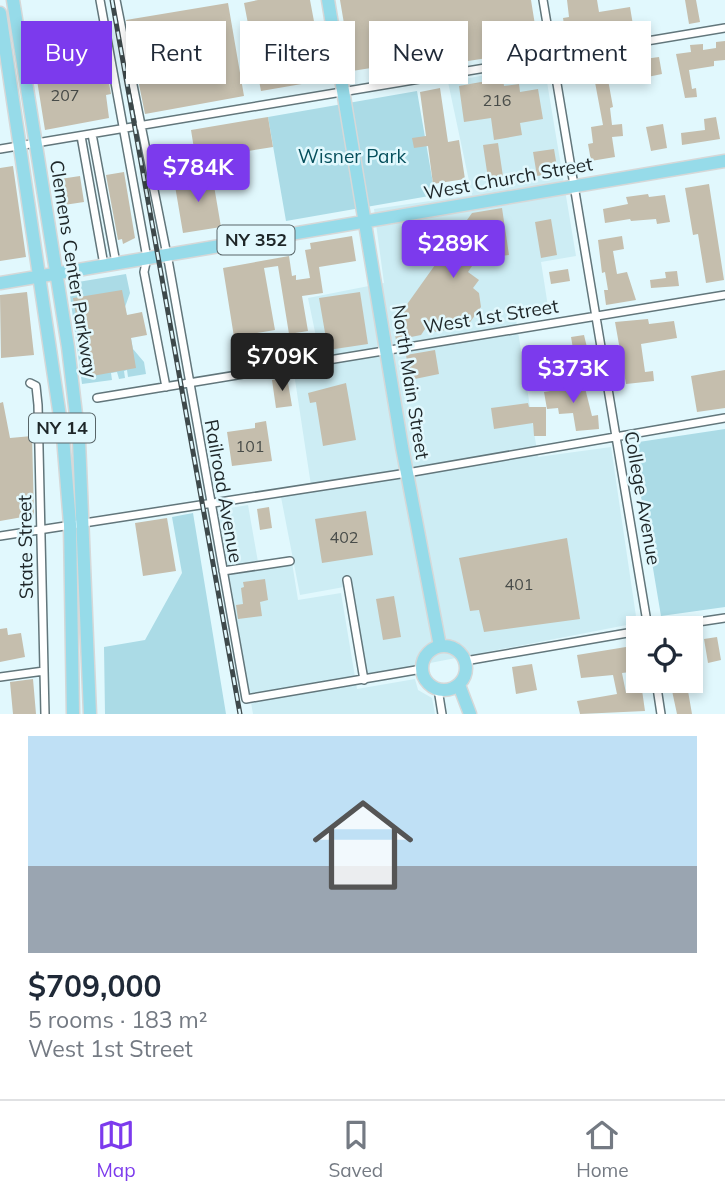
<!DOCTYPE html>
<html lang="en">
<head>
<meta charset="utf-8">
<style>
	:root { --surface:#fff; --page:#f2f2f3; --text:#1f2937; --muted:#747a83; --line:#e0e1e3; --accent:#7c3aed }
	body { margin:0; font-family:Mulish,sans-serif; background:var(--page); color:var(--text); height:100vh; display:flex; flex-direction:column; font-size:26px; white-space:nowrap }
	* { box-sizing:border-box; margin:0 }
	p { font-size:23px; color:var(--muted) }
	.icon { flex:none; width:38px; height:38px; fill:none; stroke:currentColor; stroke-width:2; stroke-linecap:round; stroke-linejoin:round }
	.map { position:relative; height:714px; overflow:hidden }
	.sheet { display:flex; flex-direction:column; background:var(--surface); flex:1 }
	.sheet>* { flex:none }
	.hud { position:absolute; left:21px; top:21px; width:684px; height:63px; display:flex; gap:14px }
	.tools { position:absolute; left:626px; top:616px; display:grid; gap:14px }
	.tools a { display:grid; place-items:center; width:77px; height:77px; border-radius:0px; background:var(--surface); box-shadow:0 4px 10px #0003; font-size:35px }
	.price { position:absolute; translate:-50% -60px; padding:0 16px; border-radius:7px; background:var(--accent); color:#fff; font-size:23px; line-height:46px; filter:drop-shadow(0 2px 4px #0008) }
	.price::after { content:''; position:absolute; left:50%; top:42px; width:21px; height:16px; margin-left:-10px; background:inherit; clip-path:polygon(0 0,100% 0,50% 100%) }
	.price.current { background:#222; color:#fff }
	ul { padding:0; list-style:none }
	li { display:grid; align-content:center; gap:14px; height:371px; padding:0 28px }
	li+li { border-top:2px solid var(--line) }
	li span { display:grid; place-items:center; height:217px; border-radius:0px; color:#555 }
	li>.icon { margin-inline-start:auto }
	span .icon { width:126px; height:126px; fill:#fffc; stroke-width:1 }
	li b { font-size:30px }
	.pill { padding:0 24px; border-radius:0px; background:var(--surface); box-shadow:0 4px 10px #0003; font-size:24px; line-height:63px }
	.pill.current { background:var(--accent); color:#fff }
	.dock { display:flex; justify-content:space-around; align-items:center; height:98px; border-top:2px solid var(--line); background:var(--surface); font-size:19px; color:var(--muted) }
	.dock a { display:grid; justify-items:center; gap:4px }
	.dock .current { color:var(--accent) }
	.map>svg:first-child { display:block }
</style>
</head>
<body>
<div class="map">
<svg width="725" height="714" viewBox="0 0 725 714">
	<rect width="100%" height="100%" fill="#e1f8fd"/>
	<!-- built -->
	<path fill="#cdedf4" d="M544 64 576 256 541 262 549 313 516 319 538 457 611 447 637 623 363 676 344 587 300 595 281 497 312 492 292 360 320 356 308 298 384 283 374 209 472 195 448 82Z
		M248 505 258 562 291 556 298 600 341 593 357 689 415 679 418 690 432 698 435 714H253L218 510Z"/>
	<!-- green -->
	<path fill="#abdbe6" d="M417 91 435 195 286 221 268 117Z
		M126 274 130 293 125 307 133 349 144 362 146 374 128 377 127 370 124 371 125 378 119 379 117 372 111 373 112 380 82 384 69 288 72 283Z
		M725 429V607L661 616 632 443Z
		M193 513 226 714H105L104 647 145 640 182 573 172 517Z"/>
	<!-- building -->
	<path fill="#c5bead" d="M258 0H310L325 80 261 91 244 3Z
		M340 0H531L539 50 410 70 409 62 352 71Z
		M567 0H597L599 12 630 7 633 25 566 37 563 18 569 17Z
		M685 0H696L700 22 689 24Z
		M228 3 244 96 145 114 126 20Z
		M59 35 60 43 100 36 111 94 106 95 109 118 45 130 32 49 40 48 36 40 38 36Z
		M725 41V60L714 61V66L689 70 692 89 696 88 697 97 685 98 676 54 691 52 690 45 703 44V50L716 48V42Z
		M659 57 662 74 633 80 630 61Z
		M604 58 613 107 610 108 612 125 622 124 623 136 612 137 615 157 591 161 588 144 593 143 591 127 603 125 591 61Z
		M503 78 504 86 519 84 520 92 538 89 543 119 520 123 522 135 494 140 491 118 464 122 459 86Z
		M440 88 448 142 459 140 465 179 433 184 428 146 414 148 412 138 426 136 420 92Z
		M268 117 273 147 242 152 241 148 222 150 223 157 206 159 205 153 195 155 191 130Z
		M716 117 720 139 682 145 681 133 705 130 704 119Z
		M663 124 667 148 651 151 646 127Z
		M498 143 504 183 489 185 483 145Z
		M554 149 558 173 537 176 533 152Z
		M13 166 26 257 0 261V168Z
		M124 172 135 238 123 244 122 239 118 240 106 175Z
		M212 174 221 227 183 233 174 180Z
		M80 176 84 202 64 205 60 179Z
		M709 184 724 280 706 283 698 234 693 235 685 188Z
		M648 194 649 197 665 195 670 222 657 224 656 219 631 221 630 219 605 223 603 209 628 204 626 197Z
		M502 208 509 255 501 256 483 243 466 263 472 266 468 272 479 280 473 288 479 293 481 307 468 325 436 332 427 326 421 335 396 340 393 324 472 213Z
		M551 219 557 255 541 258 535 222Z
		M352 236 356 261 319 267 323 293 302 296 308 331 289 334 278 266 264 268 275 330 234 337 223 268 289 256 292 276 296 275V280L310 278 305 250 311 249 310 243Z
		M622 236 624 249 613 251 617 274 627 272 636 300 606 305 604 290H608L605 272 602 273 598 240Z
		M568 269 570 281 551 284 549 272Z
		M677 271 679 286 651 288 650 280 666 278 665 272Z
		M122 290 127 315 142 312 147 335 131 338 136 368 87 377 73 298Z
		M27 292 34 355 1 358 0 295Z
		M360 292 368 344 328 350 319 298Z
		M648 319 649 324 674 321 677 338 641 344 645 372 653 371 654 381 626 384 615 322Z
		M584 335 591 364 567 368 566 362 575 360 571 337Z
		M548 349 551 371 537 374 533 351Z
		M435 350 439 374 410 380 406 355Z
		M725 370V408L697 412 691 376Z
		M287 377 292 406 276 408 272 380Z
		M583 380 592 416 598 415 599 429 576 431 573 413 559 414 558 408 547 409 544 392 563 389 562 384Z
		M346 383 356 440 323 446 316 402 310 403 308 393Z
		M3 402 10 438 32 436 34 515 0 521V403Z
		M528 403 529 407H546V436H534L533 423 494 429 491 408Z
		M266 421 272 461 232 466 227 432 255 428V423Z
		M269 507 272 528 260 530 257 509Z
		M366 511 373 555 322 563 315 519Z
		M167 518 176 571 143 576 135 523Z
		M567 538 580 619 484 632 479 610 470 611 459 558Z
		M265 579 268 600 260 602 262 616 238 619 236 605 243 604 241 588 244 587 243 582Z
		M394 596 401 637 383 640 376 599Z
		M7 628 8 635 21 633 25 657 0 662V629Z
		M717 637 721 660 708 663 704 639Z
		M632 646 638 671 622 673 626 693 642 690 645 711 580 714 577 701 617 694 613 675 581 678 577 655Z
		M532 664 537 690 516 694 512 667Z
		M33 679 36 714H13L10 682Z
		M673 683H691L692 691H688L692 714H677L671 686Z"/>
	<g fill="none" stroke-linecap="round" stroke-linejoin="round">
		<defs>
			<path id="minor" d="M100 0 147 258 144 272 166 387
				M116 0 169 265 246 699 422 669
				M543 0 648 628
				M92 134 116 263
				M81 136 104 265
				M0 149 725 28
				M30 383 36 386 38 405 45 714
				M97 398 725 295
				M0 536 407 473 725 418
				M223 571 290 561
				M347 580 364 680
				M658 628 725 618
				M465 661 639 631
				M0 677 44 671
				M656 681 661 714
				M438 689 442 714"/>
			<path id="primary" d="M13 0 68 347 79 440 90 714
				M328 0 402 447 440 646
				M0 13 63 437 70 524 73 714
				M0 283 725 161
				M422 668a22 22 0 1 1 44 0a22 22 0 1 1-44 0Z
				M459 685 470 714"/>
		</defs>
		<!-- minor casing -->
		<use href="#minor" stroke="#62767b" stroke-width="10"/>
		<!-- primary casing -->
		<use href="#primary" stroke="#d6d8d8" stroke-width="15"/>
		<!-- minor -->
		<use href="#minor" stroke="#fff" stroke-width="7"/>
		<!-- primary -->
		<use href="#primary" stroke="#96dbe9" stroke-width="12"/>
		<defs>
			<path id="rail" d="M112 0 240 714"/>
		</defs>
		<!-- rail casing -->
		<use href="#rail" stroke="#3e494b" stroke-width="5"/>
		<!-- rail -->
		<use href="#rail" stroke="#e1f8fd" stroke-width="2.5" stroke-dasharray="8" stroke-linecap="butt"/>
	</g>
	<g text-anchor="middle" stroke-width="5" stroke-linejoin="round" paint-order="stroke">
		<!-- number labels -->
		<g font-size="16" fill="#484c49">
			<text x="65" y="101">207</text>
			<text x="497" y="106">216</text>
			<text x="250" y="452">101</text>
			<text x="344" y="543">402</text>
			<text x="519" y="590">401</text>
		</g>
		<!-- shield labels -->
		<g fill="#e1f8fd" stroke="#586568" stroke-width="2">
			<rect x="217.5" y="225.5" width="77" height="29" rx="5"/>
			<rect x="29" y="413.5" width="66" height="29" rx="5"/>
		</g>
		<g font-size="18" font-weight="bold" fill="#1e2628">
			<text x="256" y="246">NY 352</text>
			<text x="62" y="434">NY 14</text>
		</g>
		<!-- park labels -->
		<g font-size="19" fill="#064f5c" stroke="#e1f8fd">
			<text x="352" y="163">Wisner Park</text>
		</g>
		<!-- street labels -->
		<g font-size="19" fill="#1e2628" stroke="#e1f8fd">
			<text transform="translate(508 178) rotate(-10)" y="7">West Church Street</text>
			<text transform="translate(74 269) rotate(81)" y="7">Clemens Center Parkway</text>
			<text transform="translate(491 316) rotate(-9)" y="7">West 1st Street</text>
			<text transform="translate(411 382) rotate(81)" y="7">North Main Street</text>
			<text transform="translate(224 491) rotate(80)" y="7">Railroad Avenue</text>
			<text transform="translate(643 498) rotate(80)" y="7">College Avenue</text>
			<text transform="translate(25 547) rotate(-91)" y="7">State Street</text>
		</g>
	</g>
</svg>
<div class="tools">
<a><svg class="icon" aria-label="locate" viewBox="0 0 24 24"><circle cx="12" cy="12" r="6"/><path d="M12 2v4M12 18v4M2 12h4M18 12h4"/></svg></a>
</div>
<b class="price" style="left:198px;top:204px">$784K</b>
<b class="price" style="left:453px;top:280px">$289K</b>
<b class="price current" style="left:282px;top:393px">$709K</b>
<b class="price" style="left:573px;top:405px">$373K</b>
<div class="hud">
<a class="pill current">Buy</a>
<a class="pill">Rent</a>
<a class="pill">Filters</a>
<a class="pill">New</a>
<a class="pill">Apartment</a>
</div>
</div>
<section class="sheet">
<ul>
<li><span style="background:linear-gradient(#bfe0f5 60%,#9aa5b1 0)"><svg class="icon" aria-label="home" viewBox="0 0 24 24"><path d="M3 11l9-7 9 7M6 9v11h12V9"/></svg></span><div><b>$709,000</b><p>5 rooms · 183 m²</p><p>West 1st Street</p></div></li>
</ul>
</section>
<nav class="dock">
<a class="current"><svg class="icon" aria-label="map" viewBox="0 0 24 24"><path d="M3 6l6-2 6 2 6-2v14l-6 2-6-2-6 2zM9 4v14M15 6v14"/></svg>Map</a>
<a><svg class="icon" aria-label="saved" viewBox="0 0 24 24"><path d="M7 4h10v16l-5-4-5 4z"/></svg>Saved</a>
<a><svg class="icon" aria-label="home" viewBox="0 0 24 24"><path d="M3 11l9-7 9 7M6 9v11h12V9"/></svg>Home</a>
</nav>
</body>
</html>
